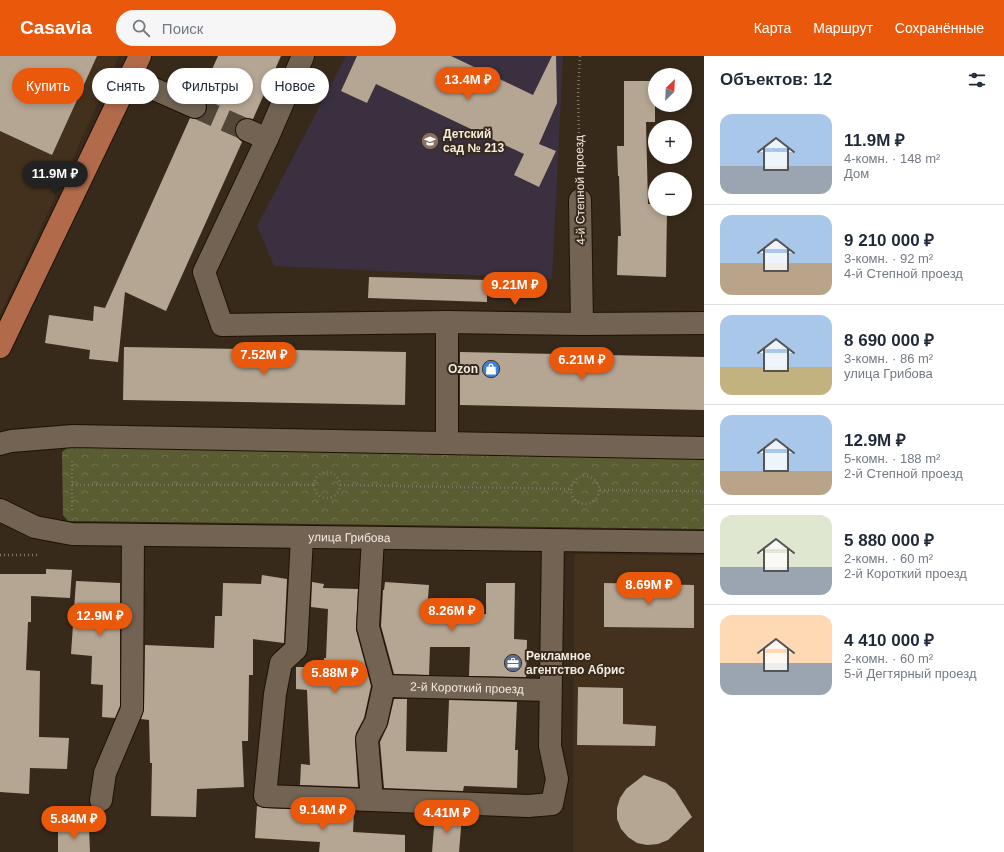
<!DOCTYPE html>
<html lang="ru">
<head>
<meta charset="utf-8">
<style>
	:root { --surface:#fff; --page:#f6f6f7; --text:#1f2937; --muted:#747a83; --line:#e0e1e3; --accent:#ea580c }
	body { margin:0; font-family:Helvetica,sans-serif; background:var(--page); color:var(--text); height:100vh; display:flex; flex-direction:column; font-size:15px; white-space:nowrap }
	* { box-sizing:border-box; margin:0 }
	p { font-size:13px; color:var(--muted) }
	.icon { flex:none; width:22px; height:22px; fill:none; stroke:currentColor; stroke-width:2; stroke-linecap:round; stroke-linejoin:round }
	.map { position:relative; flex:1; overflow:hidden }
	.side { display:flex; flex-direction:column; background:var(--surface); width:300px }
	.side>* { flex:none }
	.top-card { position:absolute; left:12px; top:12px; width:380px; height:36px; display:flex; gap:8px }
	.needle { width:26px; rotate:24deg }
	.controls { position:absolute; left:648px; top:12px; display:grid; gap:8px }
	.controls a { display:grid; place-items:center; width:44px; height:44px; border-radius:50%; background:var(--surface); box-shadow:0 2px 6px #0003; font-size:20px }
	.price { position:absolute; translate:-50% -34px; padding:0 9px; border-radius:14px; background:var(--accent); color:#fff; font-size:13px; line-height:26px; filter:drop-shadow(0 1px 2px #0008) }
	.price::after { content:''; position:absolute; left:50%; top:24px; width:12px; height:9px; margin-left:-6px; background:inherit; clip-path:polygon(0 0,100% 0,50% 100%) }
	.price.on { background:#222; color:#fff }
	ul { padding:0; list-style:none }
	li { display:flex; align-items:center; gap:12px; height:100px; padding:0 16px }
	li+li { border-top:1px solid var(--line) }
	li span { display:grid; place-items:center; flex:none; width:112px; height:80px; border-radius:12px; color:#555 }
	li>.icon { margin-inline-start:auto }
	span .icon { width:48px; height:48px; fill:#fffc; stroke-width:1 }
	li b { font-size:17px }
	h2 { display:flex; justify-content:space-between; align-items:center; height:48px; padding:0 16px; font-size:17px }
	.chip { padding:0 14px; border-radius:18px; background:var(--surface); box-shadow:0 2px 6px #0003; font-size:14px; line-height:36px }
	.chip.on { background:var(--accent); color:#fff }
	header { display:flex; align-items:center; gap:24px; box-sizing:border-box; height:56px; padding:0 20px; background:var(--accent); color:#fff }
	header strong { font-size:19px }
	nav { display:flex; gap:22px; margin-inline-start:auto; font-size:14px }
	.search { width:280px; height:36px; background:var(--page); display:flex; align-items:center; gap:10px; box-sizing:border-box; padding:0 14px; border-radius:22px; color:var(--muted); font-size:15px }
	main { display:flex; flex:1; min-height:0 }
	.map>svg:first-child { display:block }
</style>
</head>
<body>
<header>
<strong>Casavia</strong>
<div class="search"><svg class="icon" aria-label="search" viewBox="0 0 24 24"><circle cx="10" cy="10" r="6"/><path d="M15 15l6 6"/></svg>Поиск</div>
<nav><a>Карта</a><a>Маршрут</a><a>Сохранённые</a></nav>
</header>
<main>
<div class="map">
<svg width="704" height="796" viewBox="0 0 704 796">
	<defs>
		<pattern id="forest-crowns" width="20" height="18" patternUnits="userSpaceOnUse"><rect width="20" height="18" fill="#5a5d31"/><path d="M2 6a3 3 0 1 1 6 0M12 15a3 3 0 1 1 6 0" fill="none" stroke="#72744f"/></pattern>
	</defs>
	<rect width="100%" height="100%" fill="#372a1b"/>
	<!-- built -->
	<path fill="#43311d" d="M0 0H119L69 111 0 259Z
		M574 498 704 500V796H573Z"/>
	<!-- education -->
	<path fill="#3a303f" d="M346 0H563L552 223 274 210 257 170Z"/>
	<!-- forest -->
	<path fill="url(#forest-crowns)" d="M70 390 704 400V473L68 465 63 459 62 396Z"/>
	<!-- building -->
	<path fill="#b5a593" d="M0 0H97L52 99 0 75Z
		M218 0H281L253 63 245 62 240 64 236 69 235 75 237 81 242 86 166 255 125 236 118 306 89 303 90 294 45 287 49 259 93 265 94 250 105 252 190 62 197 63 203 61 206 56 207 49 205 43 200 40Z
		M357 0H451L533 39 552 0H556L557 47 539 88 556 95 539 131 514 119 524 98 376 28 367 47 341 35Z
		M624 25H655V66H646L648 148H655V153H667L666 221 617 219 618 180H621L619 120H618L617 90H624Z
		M369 221 487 224V246L368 242Z
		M124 291 406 296 405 349 123 344Z
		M460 296 704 301V354L460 349Z
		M46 513 72 514 70 542 31 540V566H28L26 614 40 615 39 681 69 682 67 713 30 712 29 738 0 736V518H46Z
		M262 519 287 523 284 587 253 583V619H249L248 685H242L244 731 197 733 196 761 151 760 152 707H150L149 664 141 663 144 653 145 589 214 592 215 560H222L223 527 261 528Z
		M76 525 120 527V650L115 662 102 661 103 629 91 628 92 600 71 598Z
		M312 526 324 528 323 532 358 533 356 574 371 630 364 662 356 677 355 684 358 731 300 729 301 708 310 709 307 634 296 633V611H324V602H326L328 553 311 551Z
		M385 526 429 529 427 556 486 558V527H515L514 583 527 584 526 621 469 620 470 591H430L429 619 394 618 381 570 383 534H384Z
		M604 527 694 529V572L604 571Z
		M578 631 623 632V668L656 670 655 690 577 689Z
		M394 643H407L406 695 447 696 449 644 517 646 515 694H518L517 732 464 730 463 735 384 732 380 686 388 669Z
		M644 719 666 727 675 734 692 761 668 784 658 788 647 789 637 787 628 781 621 773 617 763V752L620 742 626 733Z
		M257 750 265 752 354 756 353 776 405 779V796H319L320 786 255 782Z
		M435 759 462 760 459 796H432Z
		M58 772H89L90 796H58Z"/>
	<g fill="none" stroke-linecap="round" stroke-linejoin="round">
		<!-- minor-tunnel -->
		<path stroke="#534739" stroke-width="22" stroke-dasharray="22 11" stroke-linecap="butt" d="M195 51 247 74"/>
		<defs>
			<g id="minor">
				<path d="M303 0 267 83 204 216 222 269 447 266 582 268 704 267"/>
				<path d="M129 22 195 51"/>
				<path d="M247 74 267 83"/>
				<path d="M580 144 582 268"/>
				<path d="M447 266V387"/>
				<path d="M0 388 11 385 73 380 704 392"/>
				<path id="s1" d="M0 454 35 471 72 478 704 486"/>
				<path d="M302 482 296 593 281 607 275 638 265 740 528 750 552 748 557 723 550 690 553 485"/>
				<path id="s2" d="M384 630 550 634"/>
				<path d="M101 744 105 717 132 653 133 479"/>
				<path d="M372 744 367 683 376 666 384 630 368 571 373 482"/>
			</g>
			<path id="major" d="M0 291 140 0"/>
		</defs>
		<!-- minor casing -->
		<use href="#minor" stroke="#1f1205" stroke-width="24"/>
		<!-- major casing -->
		<use href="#major" stroke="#1f1205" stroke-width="24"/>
		<!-- path -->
		<path stroke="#817669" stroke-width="2.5" stroke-dasharray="1 3" stroke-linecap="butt" d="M580 121 578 38 580 0
			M314 429a13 13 0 1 1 26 0a13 13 0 1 1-26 0Z
			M571 434a14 14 0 1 1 28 0a14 14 0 1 1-28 0Z
			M72 429H313
			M340 429 570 433
			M600 434 704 435
			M72 454V405
			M0 499H40"/>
		<!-- minor -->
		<use href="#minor" stroke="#726353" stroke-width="22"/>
		<!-- major -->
		<use href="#major" stroke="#b16a4a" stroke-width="22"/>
	</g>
	<!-- icons -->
	<defs>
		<symbol id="school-disc" viewBox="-11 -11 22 22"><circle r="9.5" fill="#8d6e63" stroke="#372a1b"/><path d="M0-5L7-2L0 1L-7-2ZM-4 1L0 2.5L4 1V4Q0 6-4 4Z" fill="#fff"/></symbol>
		<symbol id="shop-disc" viewBox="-11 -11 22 22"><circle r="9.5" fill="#3f7fe0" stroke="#372a1b"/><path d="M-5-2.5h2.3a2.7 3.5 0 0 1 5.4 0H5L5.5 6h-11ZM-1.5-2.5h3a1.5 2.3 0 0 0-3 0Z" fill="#fff"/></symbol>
		<symbol id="office-disc" viewBox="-11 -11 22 22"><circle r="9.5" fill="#5c6f8a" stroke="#372a1b"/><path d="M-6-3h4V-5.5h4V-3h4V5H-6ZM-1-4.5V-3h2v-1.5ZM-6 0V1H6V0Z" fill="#fff"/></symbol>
	</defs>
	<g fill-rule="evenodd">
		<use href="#school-disc" x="420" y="75" width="20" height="20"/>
		<use href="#shop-disc" x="481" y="303" width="20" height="20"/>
		<use href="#office-disc" x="503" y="597" width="20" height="20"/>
	</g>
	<g text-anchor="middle" stroke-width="4" stroke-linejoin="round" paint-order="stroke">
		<!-- poi labels -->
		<g font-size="12" font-weight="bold" fill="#f4ebe2" stroke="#372a1b" text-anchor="start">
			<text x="443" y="82">Детский<tspan x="443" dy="14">сад № 213</tspan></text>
			<text x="478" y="317" text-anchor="end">Ozon</text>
			<text x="526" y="604">Рекламное<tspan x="526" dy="14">агентство Абрис</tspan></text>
		</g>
		<!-- street labels -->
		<g font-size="12" fill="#f4ebe2" stroke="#372a1b">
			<text transform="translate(580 134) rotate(-91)" y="4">4-й Степной проезд</text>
			<text dy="4" stroke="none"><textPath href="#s1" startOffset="354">улица Грибова</textPath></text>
			<text dy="4" stroke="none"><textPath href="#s2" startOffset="83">2-й Короткий проезд</textPath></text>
		</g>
	</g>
</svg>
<div class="controls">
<a><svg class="needle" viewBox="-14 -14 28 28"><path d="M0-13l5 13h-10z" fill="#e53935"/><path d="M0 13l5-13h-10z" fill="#747a83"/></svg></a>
<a>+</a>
<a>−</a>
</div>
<b class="price" style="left:468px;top:45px">13.4M ₽</b>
<b class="price on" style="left:55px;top:139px">11.9M ₽</b>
<b class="price" style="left:515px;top:250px">9.21M ₽</b>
<b class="price" style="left:264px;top:320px">7.52M ₽</b>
<b class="price" style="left:582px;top:325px">6.21M ₽</b>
<b class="price" style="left:649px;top:550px">8.69M ₽</b>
<b class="price" style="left:452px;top:576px">8.26M ₽</b>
<b class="price" style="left:100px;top:581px">12.9M ₽</b>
<b class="price" style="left:335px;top:638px">5.88M ₽</b>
<b class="price" style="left:323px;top:775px">9.14M ₽</b>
<b class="price" style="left:447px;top:778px">4.41M ₽</b>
<b class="price" style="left:74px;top:784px">5.84M ₽</b>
<div class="top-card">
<a class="chip on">Купить</a>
<a class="chip">Снять</a>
<a class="chip">Фильтры</a>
<a class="chip">Новое</a>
</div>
</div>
<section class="side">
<h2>Объектов: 12<svg class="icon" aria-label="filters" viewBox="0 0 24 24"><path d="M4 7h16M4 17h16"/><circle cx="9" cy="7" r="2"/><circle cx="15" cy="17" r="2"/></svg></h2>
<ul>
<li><span style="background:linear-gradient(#a9c7e8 65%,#9aa5b1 0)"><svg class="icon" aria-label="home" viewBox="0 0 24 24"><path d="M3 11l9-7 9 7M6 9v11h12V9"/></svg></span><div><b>11.9M ₽</b><p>4-комн. · 148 m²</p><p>Дом</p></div></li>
<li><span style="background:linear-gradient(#a9c7e8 60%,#b9a48a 0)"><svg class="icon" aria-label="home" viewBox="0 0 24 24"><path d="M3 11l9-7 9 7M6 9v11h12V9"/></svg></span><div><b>9 210 000 ₽</b><p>3-комн. · 92 m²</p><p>4-й Степной проезд</p></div></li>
<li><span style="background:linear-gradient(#a9c7e8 65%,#c2b280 0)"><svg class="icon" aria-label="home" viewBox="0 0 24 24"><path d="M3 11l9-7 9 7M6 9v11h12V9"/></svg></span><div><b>8 690 000 ₽</b><p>3-комн. · 86 m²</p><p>улица Грибова</p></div></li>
<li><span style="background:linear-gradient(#a9c7e8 70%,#b9a48a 0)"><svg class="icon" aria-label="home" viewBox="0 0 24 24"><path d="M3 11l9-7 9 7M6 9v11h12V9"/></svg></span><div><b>12.9M ₽</b><p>5-комн. · 188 m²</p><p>2-й Степной проезд</p></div></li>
<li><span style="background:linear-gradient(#dfe7d0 65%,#9aa5b1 0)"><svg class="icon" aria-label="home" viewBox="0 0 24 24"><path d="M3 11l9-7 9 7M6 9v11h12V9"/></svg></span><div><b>5 880 000 ₽</b><p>2-комн. · 60 m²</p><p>2-й Короткий проезд</p></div></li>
<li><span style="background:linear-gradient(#ffd9b3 60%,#9aa5b1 0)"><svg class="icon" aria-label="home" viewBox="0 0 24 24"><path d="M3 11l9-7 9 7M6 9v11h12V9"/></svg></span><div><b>4 410 000 ₽</b><p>2-комн. · 60 m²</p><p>5-й Дегтярный проезд</p></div></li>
</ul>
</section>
</main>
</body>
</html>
